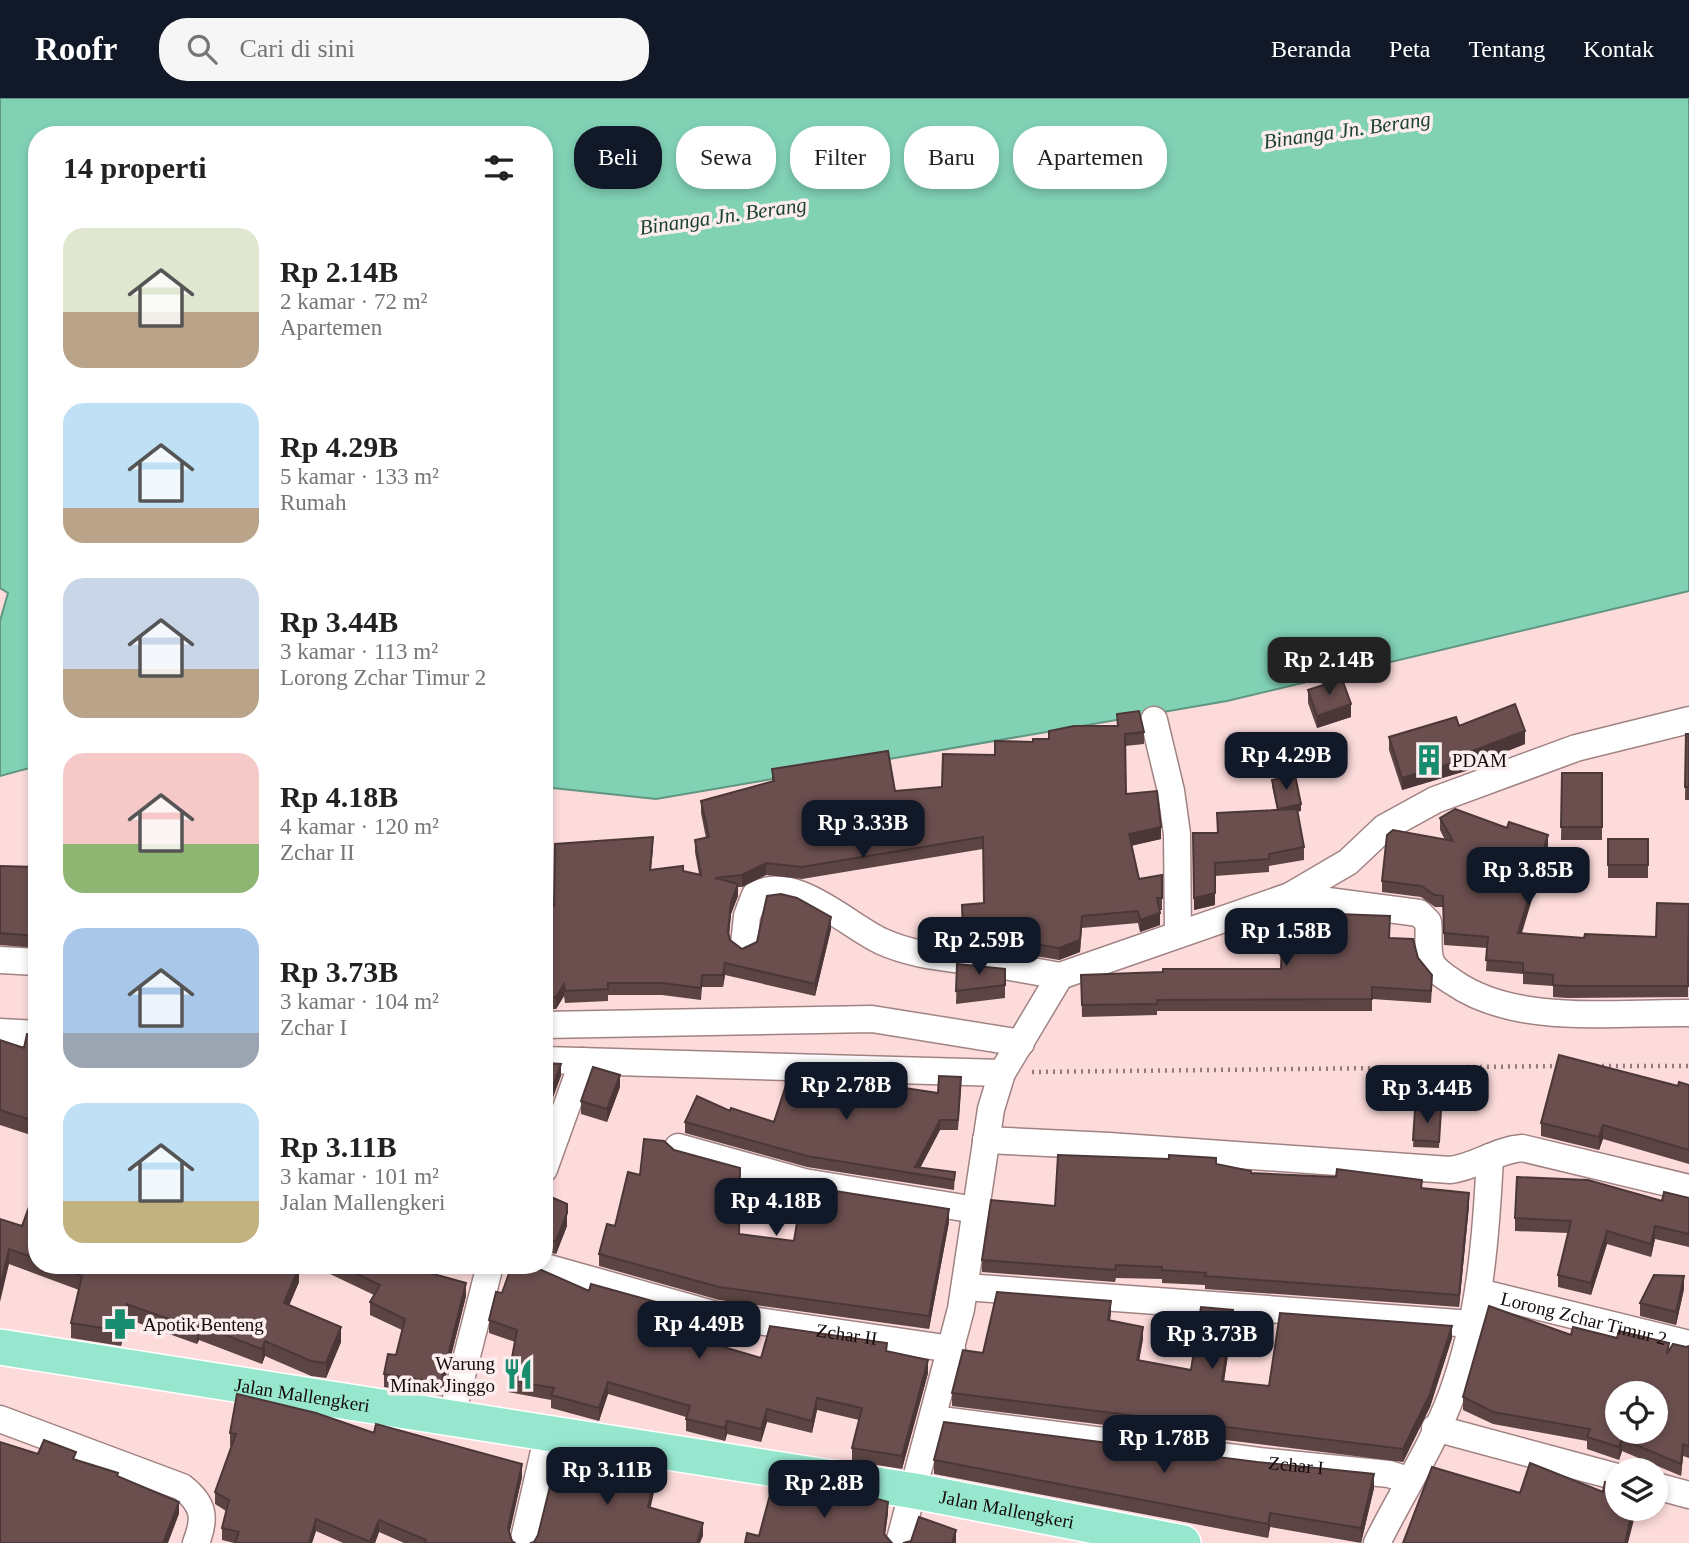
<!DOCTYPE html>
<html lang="id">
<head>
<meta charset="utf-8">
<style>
	:root { --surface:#fff; --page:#f6f6f6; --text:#222; --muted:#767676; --accent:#111827 }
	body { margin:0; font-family:Georgia,serif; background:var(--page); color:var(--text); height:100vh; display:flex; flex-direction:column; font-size:26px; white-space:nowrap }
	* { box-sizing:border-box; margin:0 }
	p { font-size:23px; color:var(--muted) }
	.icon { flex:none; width:38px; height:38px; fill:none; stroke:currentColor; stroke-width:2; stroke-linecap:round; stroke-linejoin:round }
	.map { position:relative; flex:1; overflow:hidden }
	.drawer { position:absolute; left:28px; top:28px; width:525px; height:1148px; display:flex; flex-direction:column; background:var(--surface); border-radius:28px; box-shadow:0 4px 10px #0003 }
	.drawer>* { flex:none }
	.banner { position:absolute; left:574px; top:28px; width:665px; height:63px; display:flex; gap:14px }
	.tools { position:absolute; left:1605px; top:1283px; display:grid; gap:14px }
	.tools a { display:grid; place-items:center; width:63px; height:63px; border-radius:50%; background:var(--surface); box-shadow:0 4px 10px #0003; font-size:35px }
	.price { position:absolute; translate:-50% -60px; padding:0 16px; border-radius:14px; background:var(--accent); color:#fff; font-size:23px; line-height:46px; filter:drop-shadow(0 2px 4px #0008) }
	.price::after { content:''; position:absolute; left:50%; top:42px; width:21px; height:16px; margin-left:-10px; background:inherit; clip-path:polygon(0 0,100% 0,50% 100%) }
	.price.on { background:#222; color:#fff }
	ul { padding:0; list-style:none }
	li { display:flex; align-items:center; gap:21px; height:175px; padding:0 35px }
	li span { display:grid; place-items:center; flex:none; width:196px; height:140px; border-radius:21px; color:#555 }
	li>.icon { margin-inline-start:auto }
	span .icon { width:84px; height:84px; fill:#fffc; stroke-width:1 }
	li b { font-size:30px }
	h2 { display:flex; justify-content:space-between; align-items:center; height:84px; padding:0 35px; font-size:30px }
	.tag { padding:0 24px; border-radius:28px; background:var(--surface); box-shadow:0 4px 10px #0003; font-size:24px; line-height:63px }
	.tag.on { background:var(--accent); color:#fff }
	header { display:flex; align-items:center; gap:42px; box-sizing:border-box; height:98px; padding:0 35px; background:var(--accent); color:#fff }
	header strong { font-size:33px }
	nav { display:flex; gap:38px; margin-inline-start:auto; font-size:24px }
	.search { width:490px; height:63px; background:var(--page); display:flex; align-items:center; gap:18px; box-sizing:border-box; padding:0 24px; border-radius:28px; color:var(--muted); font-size:26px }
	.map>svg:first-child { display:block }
</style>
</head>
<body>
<header>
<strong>Roofr</strong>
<div class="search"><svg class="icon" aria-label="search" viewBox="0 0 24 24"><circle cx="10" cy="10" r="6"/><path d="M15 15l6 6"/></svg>Cari di sini</div>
<nav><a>Beranda</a><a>Peta</a><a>Tentang</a><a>Kontak</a></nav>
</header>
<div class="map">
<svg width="1689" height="1445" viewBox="0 0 1689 1445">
	<rect width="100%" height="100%" fill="#fddbdb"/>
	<!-- water -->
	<path fill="#81d1b5" stroke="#619682" stroke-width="2" d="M0 0H1689V493L1227 603 656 701 544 689V37H37V668L0 678V523L8 495 0 490Z"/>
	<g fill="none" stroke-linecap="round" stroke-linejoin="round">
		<defs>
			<g id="minor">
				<path d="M1154 622 1171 693 1177 736 1178 836"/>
				<path d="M1290 798 1419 815 1428 824C1430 836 1426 855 1432 866 1437 874 1445 879 1453 884 1515 928 1615 914 1689 915"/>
				<path d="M744 847 747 818 755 797C795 775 845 826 881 843 909 856 939 859 970 863 1000 866 1030 873 1060 878"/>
				<path d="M0 862 37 864"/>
				<path d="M544 927 872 921 1021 945"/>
				<path d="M0 934 37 936"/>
				<path d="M544 962 1002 975"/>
				<path d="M986 1042 1109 1048 1450 1072C1476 1069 1496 1052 1522 1050L1689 1090"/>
				<path d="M678 1049 804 1084 976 1112"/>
				<path d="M544 1071 583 963"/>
				<path id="s1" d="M538 1167 716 1217 952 1251"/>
				<path d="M965 1189 1472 1226"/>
				<path id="s2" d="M1479 1194 1689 1246"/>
				<path d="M0 1321 182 1389C204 1406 206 1420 196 1445"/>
				<path d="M451 1321 490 1167"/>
				<path id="s3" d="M933 1321 1259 1363 1389 1376 1408 1382"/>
				<path d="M1435 1330 1617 1379"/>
				<path d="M1656 1388 1689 1397"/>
				<path d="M523 1445 548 1336"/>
				<path d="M899 1445 961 1211 991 1011 1002 975 1060 878 1290 798 1348 764 1384 730 1435 702 1576 650 1689 622"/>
				<path d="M1377 1445C1401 1396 1433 1348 1452 1296 1480 1220 1486 1140 1490 1059"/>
			</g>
			<g id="major">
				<path id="s4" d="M0 1249 915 1393 1183 1445"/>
			</g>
		</defs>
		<!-- minor casing -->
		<use href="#minor" stroke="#a08282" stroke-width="29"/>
		<!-- major casing -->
		<use href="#major" stroke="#fff" stroke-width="38"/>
		<!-- path -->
		<path stroke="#927b7b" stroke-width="4.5" stroke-dasharray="2 5" stroke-linecap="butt" d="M1595 968H1689
			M1032 974 1562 968"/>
		<!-- minor -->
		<use href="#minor" stroke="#fff" stroke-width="26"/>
		<!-- major -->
		<use href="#major" stroke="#97e7cf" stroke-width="35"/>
	</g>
	<!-- wall -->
	<path fill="#5c4444" d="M1308 592 1351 619 1317 630 1308 605Z
		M1117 616 1144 634V646L1125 648 1126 696 1161 741 1131 748 1139 781 1162 777V812H1160V827L1140 834 1138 825 1082 830 1080 854 1059 862 963 846 962 807 984 805 983 751 802 781 766 777 742 789H738V798L731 816 729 838 730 842 742 851 831 831 815 898 725 877 723 889H702L701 902 662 897H608V903L565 905 564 898 556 911H548L547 872H544V808H554L653 751 651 772 683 773 699 776 695 754V742L706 740 701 715V703L772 684V671L895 693 942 689 995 657 1033 644 1117 628Z
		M1459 628 1525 646 1469 668V672L1402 692 1389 652V639Z
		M1686 636H1689V702H1685Z
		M1562 675H1602V742H1561Z
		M1272 682 1301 713H1297L1304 749V762L1269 768V774L1215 778V807L1194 812 1193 735H1218L1217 715 1277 712 1272 688Z
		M1440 720 1548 748 1522 835 1584 840 1656 839 1689 806 1688 899 1567 900 1553 899V888L1523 886V876L1486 873 1487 850 1444 847 1443 809H1435L1421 799 1382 794V783L1445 742 1440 732Z
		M1608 741H1648V780H1608Z
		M0 768 37 769V850L0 847Z
		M1389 840 1418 860 1432 889 1431 905 1372 901V913H1157V917L1082 919 1081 877 1281 871Z
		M957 866 1005 871V900L956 906Z
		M37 937V1039L0 1027V942L24 950Z
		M1689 987V1066L1603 1041 1599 1052 1541 1038V1025L1678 988Z
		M620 989 607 1024 581 1016V1003Z
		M806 990 903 996 938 995 961 990 958 1032H940L920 1070 955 1074 954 1092 807 1069 685 1035V1024L730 1013 774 1024Z
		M1415 1011 1441 1012 1439 1050 1413 1049Z
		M1216 1066 1251 1075 1422 1090 1469 1108 1459 1209 1205 1191V1187L1162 1185V1181L1116 1180 1115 1184 982 1174V1162L1055 1108Z
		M37 1091V1167H295L299 1184 289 1207 341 1244 326 1280 311 1278 265 1258 262 1266 199 1242 197 1246 127 1221 121 1248 71 1240V1225L79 1192 9 1166 0 1121 22 1128Z
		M544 1096 567 1128 556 1156 544 1153Z
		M1689 1100V1149L1655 1141 1651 1159 1607 1146 1591 1197 1558 1189V1177L1568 1135 1515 1133V1120Z
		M949 1124 929 1231 719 1202 599 1168V1156L615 1128 739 1136 794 1143Z
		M328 1167H430L425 1174 466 1198 441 1298 384 1289V1276L396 1257 402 1232 370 1217V1204L374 1197 328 1175Z
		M1684 1191 1676 1227 1640 1218V1205Z
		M589 1193 710 1232 707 1244 761 1260 887 1253 928 1275 902 1371 852 1363V1350L859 1322 817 1312 812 1335 767 1324 761 1344 727 1336 725 1343 686 1333V1319L608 1296 599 1323 551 1310V1302L508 1294V1282L515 1244 489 1235V1222L502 1195Z
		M1111 1215 1110 1222 1143 1241 1139 1262 1191 1272 1233 1224 1224 1283 1269 1288 1452 1240 1430 1309 1403 1364 952 1308V1295L983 1255Z
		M1571 1237 1669 1252 1689 1248V1360L1683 1358 1681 1378 1622 1353 1619 1362 1587 1351V1343L1493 1326 1463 1312V1299Z
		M230 1335H374L522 1379 509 1435 512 1443 515 1445H404L379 1434 375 1445H343L316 1433 312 1445H234L222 1442V1430L226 1413 215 1406V1394L231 1348H230Z
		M934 1362 1374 1390 1361 1445 1270 1429 1268 1440 934 1376Z"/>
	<!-- shaded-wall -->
	<path fill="#4b3737" d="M1351 606V619L1317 630V618Z
		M1525 633V646L1469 668V672L1402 692V680Z
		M1301 706V713L1278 718V711Z
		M1161 729V741L1129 748V736Z
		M1548 737V748L1518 846V835Z
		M766 765V777L742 789V777Z
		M738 786V798L731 816 728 846 731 804Z
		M1215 795V807L1194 812V800Z
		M1160 815V827L1140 834V822Z
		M1082 818 1080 854 1059 862V850Z
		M831 819V831L815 898V886Z
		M725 865V877L723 889V877Z
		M564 886V898L556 911V899Z
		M561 966V978L544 1024V1011Z
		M620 977V989L607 1024V1011Z
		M940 1022V1032L917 1076 915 1069Z
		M1603 1027V1041L1599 1052V1039Z
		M1469 1095V1108L1459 1209V1197Z
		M949 1111V1124L929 1231V1218Z
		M567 1115V1128L556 1156V1143Z
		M1655 1128V1141L1651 1159V1146Z
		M1607 1133V1146L1591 1197V1185Z
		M9 1151V1166L0 1204V1189Z
		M422 1167H430L419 1185V1172Z
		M299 1169V1184L284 1220V1205Z
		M1684 1178V1191L1676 1227V1214Z
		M466 1185V1198L441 1298V1285Z
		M1111 1203V1215L1108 1234V1222Z
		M127 1206V1221L121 1248V1233Z
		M1233 1212V1224L1222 1296V1283Z
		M710 1219V1232L703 1256V1243Z
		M199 1227V1242L197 1246V1231Z
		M1452 1228V1240L1430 1309 1403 1364V1351Z
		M341 1229V1244L326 1280V1265Z
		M1143 1229V1241L1137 1275V1262Z
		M265 1243V1258L262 1266V1251Z
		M928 1262V1275L902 1371V1358Z
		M608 1284V1296L599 1323V1310Z
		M817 1300V1312L812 1335V1323Z
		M767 1311V1324L761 1344V1331Z
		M727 1323V1336L725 1343V1330Z
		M1622 1341V1353L1619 1362V1349Z
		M1683 1346V1358L1681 1378V1366Z
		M522 1366V1379L508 1442V1430Z
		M1374 1376V1390L1361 1445V1430Z
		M655 1378V1390L648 1421V1409Z
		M179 1404V1416L168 1445H163Z
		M888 1404V1416L884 1445V1436Z
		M1633 1410H1637L1628 1445H1625Z
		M1270 1415V1429L1268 1440V1426Z
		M316 1421V1433L312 1445H309Z
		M379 1422V1434L375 1445H370Z
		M703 1425V1438L700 1445H697Z
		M956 1432V1445H952Z"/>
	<!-- building -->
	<path fill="#6b4f4f" stroke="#4b3737" stroke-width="2" fill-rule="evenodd" d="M1342 581 1351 606 1317 618 1308 592Z
		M1515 606 1525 633 1467 655 1469 660 1402 680 1389 639 1456 619 1459 628Z
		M1139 613 1144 634 1125 636 1126 696 1157 693 1161 729 1129 736 1139 781 1162 777V800H1157L1160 815 1140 822 1138 813 1082 818 1080 842 1059 850 963 834 962 807 984 805 983 739 802 769 766 765 742 777 715 780 738 786 731 804 728 834 730 842 742 851 757 844 767 798 781 796 797 800 831 819 815 886 725 865 723 877H702L701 890 662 885H608V891L565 893 564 886 556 899H548L547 861H544V808H554L555 746 653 739 650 772 683 768V773L701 777 695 742 709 739 701 703 774 683 772 671 888 653 895 693 942 689 943 656 995 657V643L1033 644V641H1049V633L1074 628H1118L1117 616Z
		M1686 636H1689V689H1685Z
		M1562 675H1602V729H1561Z
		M1295 677 1301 706 1278 711 1272 682Z
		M1297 711 1304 749 1269 756V761L1215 765V795L1194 800 1193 735H1218L1217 715Z
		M1455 711 1507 730 1509 724 1548 737 1518 835 1584 840 1585 836 1656 839 1657 805 1689 806 1688 888H1567L1553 887V877L1523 874V865L1486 862 1488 839 1444 835 1443 798 1435 797 1421 788 1382 783 1387 737 1393 732 1453 743 1440 720Z
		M1608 741H1648V767H1608Z
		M0 768 37 769V838L0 835Z
		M1283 814 1390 818 1389 840 1413 841 1418 860 1432 877 1431 893 1372 889V901L1157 902V906L1082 907 1081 877 1163 874V871H1281Z
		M957 866 1005 871V887L956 893Z
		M27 936 37 937V1024L0 1012V942L24 950Z
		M1559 957 1678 988 1679 984 1689 987V1052L1603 1027 1599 1039 1541 1025Z
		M544 965 561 966 544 1011Z
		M593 969 620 977 607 1011 581 1003Z
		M809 975 881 987 903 996 904 990 938 995 939 978 961 979 958 1022H940L915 1069 955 1074 954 1082 807 1058 685 1024 697 998 730 1013 731 1010 774 1024 787 984 806 990Z
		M1415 1011 1441 1012 1439 1044 1413 1042Z
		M644 1041 664 1043 674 1052 740 1070 739 1136 794 1143 803 1088 949 1111 929 1218 719 1189 599 1156 607 1126 615 1128 628 1074 640 1077Z
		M1058 1057 1169 1061V1057L1216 1060V1066L1251 1073V1075L1336 1079 1337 1071 1422 1082 1421 1090 1469 1095 1459 1197 1205 1178 1206 1175 1162 1172V1169L1116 1167 1115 1172 982 1162 991 1102 1055 1108Z
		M1517 1079 1588 1082 1662 1103 1664 1094 1689 1100V1136L1655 1128 1651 1146 1607 1133 1591 1185 1558 1177 1571 1123 1515 1120Z
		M36 1090 37 1091V1161L9 1151 0 1189V1121L22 1128Z
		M544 1096 567 1106V1115L556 1143 544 1141Z
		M53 1167H295L299 1169 284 1205 341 1229 326 1265 311 1263 265 1243 262 1251 199 1227 197 1231 127 1206 121 1233 71 1225 82 1178Z
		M338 1167H422L419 1172 466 1185 441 1285 384 1276 388 1256 396 1257 405 1221 370 1204 380 1187Z
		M512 1167H530L589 1193 591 1186 710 1219 703 1243 761 1260 770 1228 887 1245 886 1253 928 1262 902 1358 852 1350 862 1310 817 1300 812 1323 767 1311 761 1331 727 1323 725 1330 686 1321 690 1308 608 1284 599 1310 551 1297 554 1290 508 1282 517 1232 489 1222 496 1194 502 1195Z
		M1654 1177 1684 1178 1676 1214 1640 1205Z
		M997 1194 1111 1203 1108 1222 1143 1229 1137 1262 1191 1272 1201 1209 1233 1212 1222 1283 1269 1288 1280 1215 1452 1228 1430 1296 1403 1351 952 1295 963 1252 983 1255Z
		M1489 1208 1571 1237 1573 1229 1617 1240 1619 1233 1669 1245 1667 1256 1673 1246 1686 1249 1689 1248V1348L1683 1346 1681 1366 1622 1341 1619 1349 1587 1339 1590 1331 1493 1314 1463 1299ZM1617 1295H1656V1334H1617Z
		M237 1296 316 1315 374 1335 376 1326 522 1366 508 1430 512 1443 515 1445H427L425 1444 426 1442 379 1422 370 1444 316 1421 309 1445H235L239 1434 222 1430 229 1402 215 1394 236 1336 230 1335Z
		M944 1324 1257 1364 1374 1376 1361 1430 1270 1415 1268 1426 934 1362Z
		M44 1342 76 1354 73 1361 118 1375 117 1378 179 1404 163 1445H0V1344L38 1356Z
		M559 1352 655 1378 648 1409 703 1425 697 1445H530L534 1444 538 1437Z
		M1530 1365 1603 1394 1605 1384 1617 1387V1410H1633L1625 1445H1403L1432 1369 1520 1395Z
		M833 1388 888 1404 884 1436 892 1445H745L747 1435 759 1438 771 1393 827 1407Z
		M919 1419 956 1432 952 1445H903L911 1443Z"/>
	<!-- icons -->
	<defs>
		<symbol id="building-bare" viewBox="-9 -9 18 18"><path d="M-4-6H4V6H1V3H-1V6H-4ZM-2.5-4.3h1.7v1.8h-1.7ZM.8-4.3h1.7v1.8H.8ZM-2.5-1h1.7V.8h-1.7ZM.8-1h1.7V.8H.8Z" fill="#188c6e" stroke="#fceeee" stroke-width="2.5" paint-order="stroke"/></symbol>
		<symbol id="pharmacy-bare" viewBox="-9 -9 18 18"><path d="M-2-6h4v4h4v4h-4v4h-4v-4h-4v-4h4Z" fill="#188c6e" stroke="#fceeee" stroke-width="2.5" paint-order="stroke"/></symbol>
		<symbol id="restaurant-bare" viewBox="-9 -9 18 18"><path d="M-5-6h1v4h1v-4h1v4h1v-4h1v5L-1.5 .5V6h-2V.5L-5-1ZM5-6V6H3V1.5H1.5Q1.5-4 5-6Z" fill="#188c6e" stroke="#fceeee" stroke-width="2.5" paint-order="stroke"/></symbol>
	</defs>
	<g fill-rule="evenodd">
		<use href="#building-bare" x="1407" y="640" width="44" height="44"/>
		<use href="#pharmacy-bare" x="98" y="1204" width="44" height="44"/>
		<use href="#restaurant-bare" x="496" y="1254" width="44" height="44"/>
	</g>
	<g text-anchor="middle" stroke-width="7" stroke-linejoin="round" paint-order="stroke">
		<!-- poi labels -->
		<g font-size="19" fill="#150b0b" stroke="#fceeee" text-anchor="start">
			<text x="1452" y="669">PDAM</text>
			<text x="143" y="1233">Apotik Benteng</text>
			<text x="495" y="1272" text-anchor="end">Warung<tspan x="495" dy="22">Minak Jinggo</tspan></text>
		</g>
		<!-- street labels -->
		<g font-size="19" fill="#150b0b" stroke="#fceeee">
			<text dy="7" stroke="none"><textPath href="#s2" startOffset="108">Lorong Zchar Timur 2</textPath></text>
			<text dy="7" stroke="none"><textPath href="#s1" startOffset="317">Zchar II</textPath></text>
			<text dy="7" stroke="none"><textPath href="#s4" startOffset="306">Jalan Mallengkeri</textPath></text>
			<text dy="7" stroke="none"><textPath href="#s3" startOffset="366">Zchar I</textPath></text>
			<text dy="7" stroke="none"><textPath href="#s4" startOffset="1020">Jalan Mallengkeri</textPath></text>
		</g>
		<!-- water labels -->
		<g font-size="21" font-style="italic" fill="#1c4135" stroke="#fceeee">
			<text transform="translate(1347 32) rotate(-8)" y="7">Binanga Jn. Berang</text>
			<text transform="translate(723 118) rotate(-8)" y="7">Binanga Jn. Berang</text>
		</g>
	</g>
</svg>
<div class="tools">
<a><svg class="icon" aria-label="locate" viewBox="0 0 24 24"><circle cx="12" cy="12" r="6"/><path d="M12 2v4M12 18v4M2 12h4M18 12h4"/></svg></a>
<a><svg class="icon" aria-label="layers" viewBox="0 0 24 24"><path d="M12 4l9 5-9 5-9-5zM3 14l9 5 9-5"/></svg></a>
</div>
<b class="price on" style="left:1329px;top:599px">Rp 2.14B</b>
<b class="price" style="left:1286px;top:694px">Rp 4.29B</b>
<b class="price" style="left:863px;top:762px">Rp 3.33B</b>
<b class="price" style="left:1528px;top:809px">Rp 3.85B</b>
<b class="price" style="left:1286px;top:870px">Rp 1.58B</b>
<b class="price" style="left:979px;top:879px">Rp 2.59B</b>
<b class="price" style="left:846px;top:1024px">Rp 2.78B</b>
<b class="price" style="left:1427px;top:1027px">Rp 3.44B</b>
<b class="price" style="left:776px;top:1140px">Rp 4.18B</b>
<b class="price" style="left:699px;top:1263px">Rp 4.49B</b>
<b class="price" style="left:1212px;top:1273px">Rp 3.73B</b>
<b class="price" style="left:1164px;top:1377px">Rp 1.78B</b>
<b class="price" style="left:607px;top:1409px">Rp 3.11B</b>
<b class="price" style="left:824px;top:1422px">Rp 2.8B</b>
<div class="banner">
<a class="tag on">Beli</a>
<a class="tag">Sewa</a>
<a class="tag">Filter</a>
<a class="tag">Baru</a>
<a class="tag">Apartemen</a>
</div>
<section class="drawer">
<h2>14 properti<svg class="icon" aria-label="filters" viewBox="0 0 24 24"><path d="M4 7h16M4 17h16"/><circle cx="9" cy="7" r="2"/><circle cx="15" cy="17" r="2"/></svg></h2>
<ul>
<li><span style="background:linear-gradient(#dfe7d0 60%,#b9a48a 0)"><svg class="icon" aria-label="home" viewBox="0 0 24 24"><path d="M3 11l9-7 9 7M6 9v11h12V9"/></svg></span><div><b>Rp 2.14B</b><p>2 kamar · 72 m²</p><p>Apartemen</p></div></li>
<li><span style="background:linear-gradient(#bfe0f5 75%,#b9a48a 0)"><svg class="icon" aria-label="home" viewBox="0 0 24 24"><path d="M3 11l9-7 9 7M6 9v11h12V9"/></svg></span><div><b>Rp 4.29B</b><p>5 kamar · 133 m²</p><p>Rumah</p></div></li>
<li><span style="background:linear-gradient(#c9d6e8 65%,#b9a48a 0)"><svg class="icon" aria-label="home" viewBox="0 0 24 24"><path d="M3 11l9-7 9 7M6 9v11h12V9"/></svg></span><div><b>Rp 3.44B</b><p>3 kamar · 113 m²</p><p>Lorong Zchar Timur 2</p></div></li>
<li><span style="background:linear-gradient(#f6c9c9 65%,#8fb573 0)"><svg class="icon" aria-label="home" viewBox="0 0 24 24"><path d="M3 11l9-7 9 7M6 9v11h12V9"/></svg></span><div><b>Rp 4.18B</b><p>4 kamar · 120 m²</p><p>Zchar II</p></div></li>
<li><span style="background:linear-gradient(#a9c7e8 75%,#9aa5b1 0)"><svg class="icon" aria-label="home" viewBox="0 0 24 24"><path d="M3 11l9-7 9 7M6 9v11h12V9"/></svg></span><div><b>Rp 3.73B</b><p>3 kamar · 104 m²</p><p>Zchar I</p></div></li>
<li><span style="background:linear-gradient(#bfe0f5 70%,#c2b280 0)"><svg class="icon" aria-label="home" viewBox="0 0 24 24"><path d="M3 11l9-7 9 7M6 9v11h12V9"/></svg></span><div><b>Rp 3.11B</b><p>3 kamar · 101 m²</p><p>Jalan Mallengkeri</p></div></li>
</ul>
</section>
</div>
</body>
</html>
